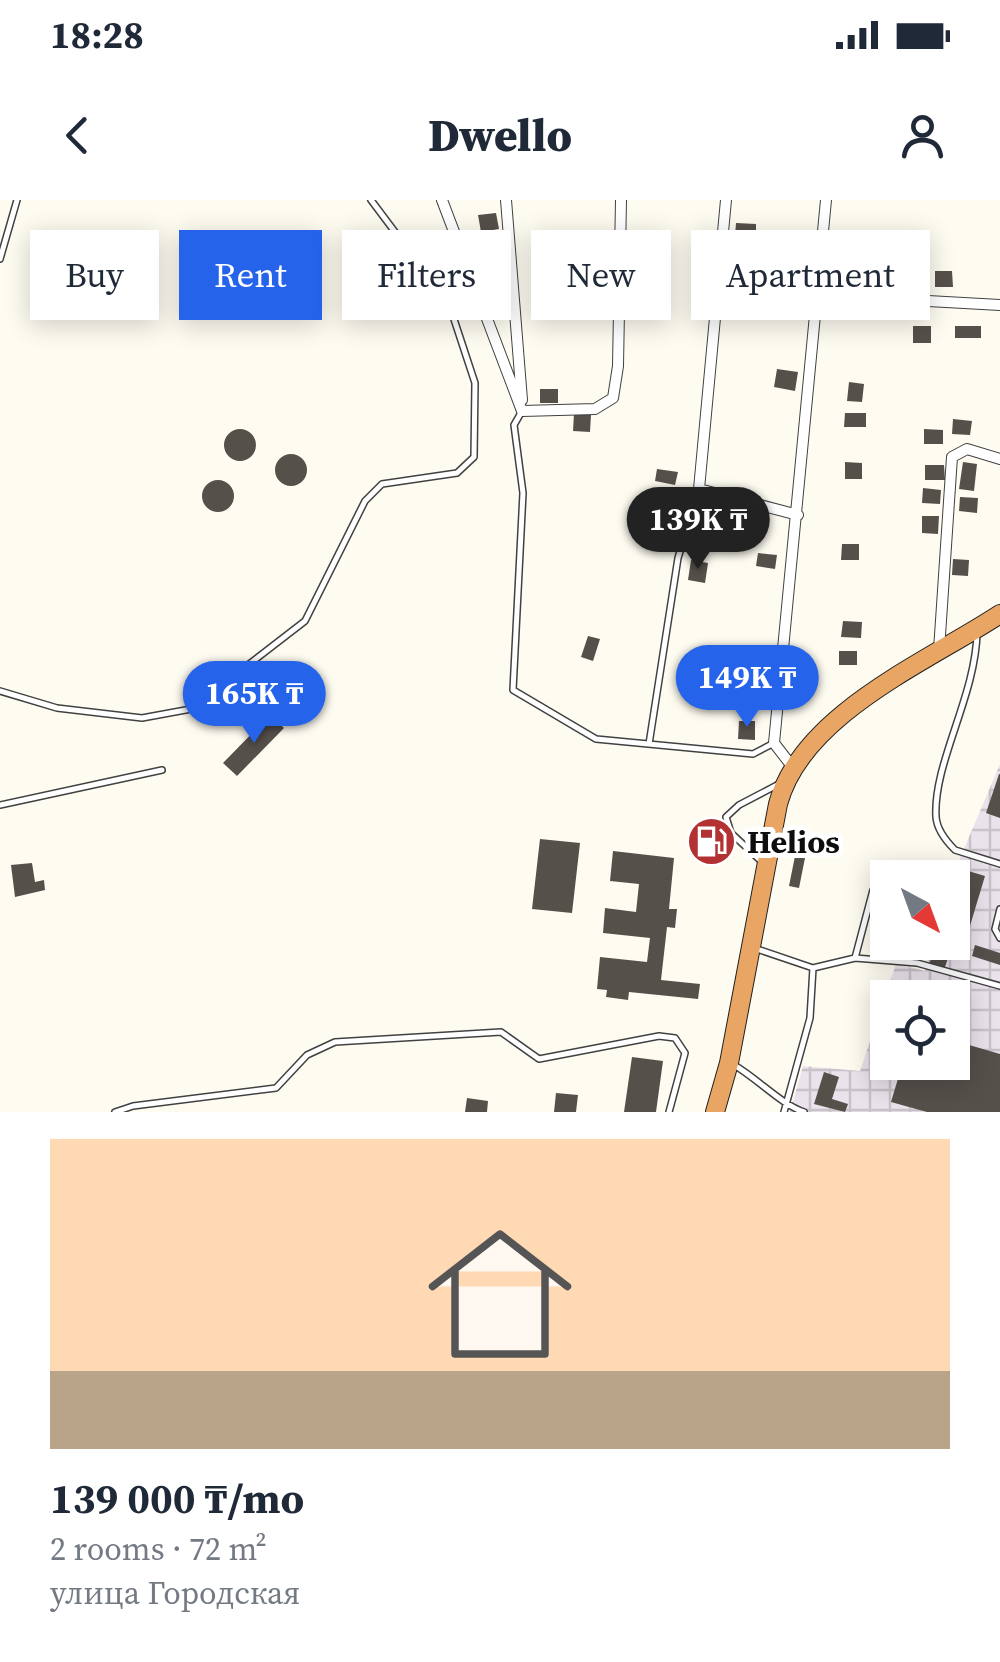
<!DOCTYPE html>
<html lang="en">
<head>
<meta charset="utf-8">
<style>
	:root { --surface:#fff; --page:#f6f6f7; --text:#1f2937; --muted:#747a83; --line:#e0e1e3; --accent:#2563eb }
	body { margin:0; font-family:"Source Serif 4",serif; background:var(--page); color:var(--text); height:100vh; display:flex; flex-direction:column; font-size:38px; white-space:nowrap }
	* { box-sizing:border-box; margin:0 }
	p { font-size:32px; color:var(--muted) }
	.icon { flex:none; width:55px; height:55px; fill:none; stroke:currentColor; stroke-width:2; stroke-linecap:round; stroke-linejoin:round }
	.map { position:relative; height:912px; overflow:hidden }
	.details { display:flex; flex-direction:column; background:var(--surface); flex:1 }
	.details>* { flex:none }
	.hud { position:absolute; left:30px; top:30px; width:940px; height:90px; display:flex; gap:20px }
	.needle { width:65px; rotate:139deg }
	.controls { position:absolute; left:870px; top:660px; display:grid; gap:20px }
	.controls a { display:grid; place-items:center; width:100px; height:100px; border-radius:0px; background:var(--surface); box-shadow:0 5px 25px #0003; font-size:50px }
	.price { position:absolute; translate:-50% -85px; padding:0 22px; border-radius:35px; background:var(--accent); color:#fff; font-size:32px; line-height:65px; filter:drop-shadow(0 2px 5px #0008) }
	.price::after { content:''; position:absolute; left:50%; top:60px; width:30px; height:22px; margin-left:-15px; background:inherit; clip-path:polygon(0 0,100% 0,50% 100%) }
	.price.active { background:#222; color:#fff }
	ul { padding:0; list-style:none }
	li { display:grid; align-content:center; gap:20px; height:530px; padding:0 50px }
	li+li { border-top:2px solid var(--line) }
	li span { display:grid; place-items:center; height:310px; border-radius:0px; color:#555 }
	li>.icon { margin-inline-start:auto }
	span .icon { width:180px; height:180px; fill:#fffc; stroke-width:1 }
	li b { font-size:42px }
	.chip { padding:0 35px; border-radius:0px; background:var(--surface); box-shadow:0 5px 25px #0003; font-size:35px; line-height:90px }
	.chip.active { background:var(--accent); color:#fff }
	.status { display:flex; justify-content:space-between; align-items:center; height:70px; padding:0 50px; background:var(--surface); direction:ltr }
	.status svg { height:28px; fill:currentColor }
	header { display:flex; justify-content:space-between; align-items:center; height:130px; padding:0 50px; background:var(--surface); font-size:45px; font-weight:800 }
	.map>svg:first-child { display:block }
</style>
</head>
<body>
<div class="status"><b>18:28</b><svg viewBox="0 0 49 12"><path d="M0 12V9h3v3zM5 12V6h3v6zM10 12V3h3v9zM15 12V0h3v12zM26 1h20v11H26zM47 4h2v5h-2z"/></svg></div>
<header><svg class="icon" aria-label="back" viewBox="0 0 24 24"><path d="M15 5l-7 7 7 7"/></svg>Dwello<svg class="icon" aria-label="person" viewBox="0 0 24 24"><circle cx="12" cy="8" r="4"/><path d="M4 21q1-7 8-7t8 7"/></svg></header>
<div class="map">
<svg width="1000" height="912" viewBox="0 0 1000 912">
	<defs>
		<pattern id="industrial-grid" width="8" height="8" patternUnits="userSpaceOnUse" patternTransform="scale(2.5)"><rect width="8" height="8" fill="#ebe3ec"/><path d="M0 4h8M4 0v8" fill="none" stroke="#c8c2c9"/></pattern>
	</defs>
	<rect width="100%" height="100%" fill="#fefcf1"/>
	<!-- industrial -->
	<path fill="url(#industrial-grid)" fill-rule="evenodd" d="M1000 564V912H790L803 866 860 871 896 764 925 771 933 743 952 742V677ZM888 798H952V862H888Z"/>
	<!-- building -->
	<path fill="#56504b" d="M496 13 499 29 481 32 478 15Z
		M736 23 756 24V37L735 36Z
		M504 33 508 50 489 54 485 37Z
		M858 42 880 43 879 61 858 60Z
		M935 71H952L953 87H935Z
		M913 126H931V143H913Z
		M955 126H981V138H955Z
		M777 169 798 172 795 191 774 187Z
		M849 182 864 184 862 202 847 201Z
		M540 189H558V203H540Z
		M574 213 591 215 590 232 573 231Z
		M845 213H866V227H844Z
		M953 219 972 221 970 235 952 234Z
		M924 229 943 230V244H924Z
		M224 245a16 16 0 1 1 32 0a16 16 0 1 1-32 0Z
		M275 270a16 16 0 1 1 32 0a16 16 0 1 1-32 0Z
		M845 262 862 263V279H845Z
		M963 262 977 264 974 291 959 289Z
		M925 265H944L945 280H925Z
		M657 269 678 272 675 285 655 281Z
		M202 296a16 16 0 1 1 32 0a16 16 0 1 1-32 0Z
		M923 288 941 290 940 304 922 303Z
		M960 297 978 298 977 313 959 311Z
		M922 316H939L938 334 922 333Z
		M842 344H859V360H841Z
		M758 353 777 355 775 369 756 366Z
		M953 359 969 360 968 376 952 375Z
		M691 360 708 363 705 383 688 380Z
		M843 421 862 422 861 438 841 437Z
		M588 436 600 439 593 461 581 457Z
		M839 451H857V465H839Z
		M270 515 284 528 237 576 223 563Z
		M739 521H755V540L738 539Z
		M999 574H1000V618L986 613Z
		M703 633 722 635 720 650 701 649Z
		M540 639 580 643 572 713 532 709Z
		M613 651 674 658 669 709H677L675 728 667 727 661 780 700 784 698 799 629 792 628 800 606 797 607 790 597 789 600 757 647 762 650 738 603 733 605 708 636 712 639 684 610 681Z
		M796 651 806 653 799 688 789 686Z
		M32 663 35 682 44 680 45 690 15 697 11 665Z
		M955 667 985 676 966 739 952 735Z
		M936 742 952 746 944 770 929 765Z
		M975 745 1000 753V765L972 756Z
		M952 840 1000 854V912H927L891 902 903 862H952Z
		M632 857 663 861 656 912H624Z
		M824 872 839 877 832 899 848 904 845 912 814 904Z
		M556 893 578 895 576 912H554Z
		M467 898 488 901 487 912H465Z"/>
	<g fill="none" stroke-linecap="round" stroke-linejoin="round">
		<defs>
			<path id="lane" d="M0 59 17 0
				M522 211 514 225 523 293 513 490 596 539 753 554 772 544
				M977 432C976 496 933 563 936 617 937 630 946 641 955 650L1000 664
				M0 491 57 508 142 518 191 509 305 421 365 301 382 284 457 273 474 257 475 183 449 104 371 0
				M649 544 678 358 699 289
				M0 605 162 570
				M761 661 731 633 726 617 739 605 781 583
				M1000 709 995 729 1000 738
				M754 748 813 768 855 758 917 763 1000 786
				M855 758 873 690 888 688
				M734 865C758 879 782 905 804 912
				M115 912 133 906 276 888 307 855 335 842 501 832 539 859 659 836 675 838 685 853 669 912
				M784 912 810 818 813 768"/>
			<path id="street" d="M442 0 522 211
				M506 0 522 200
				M726 0 699 289 798 315
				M820 95 1000 105
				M522 211 595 209 613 198 618 166 621 0
				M939 450 952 257 967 249 1000 259
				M791 565 774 543 826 0"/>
			<path id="highway" d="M715 912 729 863 778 604C802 514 927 462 1000 414"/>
		</defs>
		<!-- lane casing -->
		<use href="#lane" stroke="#414141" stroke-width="8"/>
		<!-- street casing -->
		<use href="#street" stroke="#414141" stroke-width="12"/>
		<!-- highway casing -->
		<use href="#highway" stroke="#1f1f1f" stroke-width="20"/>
		<!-- lane -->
		<use href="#lane" stroke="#fff" stroke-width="5"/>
		<!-- street -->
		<use href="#street" stroke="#fff" stroke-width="10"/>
		<!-- highway -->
		<use href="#highway" stroke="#e8a564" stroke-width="18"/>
	</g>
	<!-- icons -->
	<defs>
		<symbol id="fuel-disc" viewBox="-11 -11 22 22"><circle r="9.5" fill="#b33133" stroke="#fff"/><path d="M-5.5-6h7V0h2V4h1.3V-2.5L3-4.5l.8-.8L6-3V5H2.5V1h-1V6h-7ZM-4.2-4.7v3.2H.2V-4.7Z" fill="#fff"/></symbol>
	</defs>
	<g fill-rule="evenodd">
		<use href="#fuel-disc" x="684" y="614" width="55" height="55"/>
	</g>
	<g text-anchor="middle" stroke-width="10" stroke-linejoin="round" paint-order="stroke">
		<!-- poi labels -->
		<g font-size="32" font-weight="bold" fill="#0e0e0e" stroke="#fff" text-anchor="start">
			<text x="747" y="653">Helios</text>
		</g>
	</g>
</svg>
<div class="controls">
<a><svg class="needle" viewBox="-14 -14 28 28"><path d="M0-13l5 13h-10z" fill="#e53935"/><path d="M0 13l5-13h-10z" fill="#747a83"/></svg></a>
<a><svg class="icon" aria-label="locate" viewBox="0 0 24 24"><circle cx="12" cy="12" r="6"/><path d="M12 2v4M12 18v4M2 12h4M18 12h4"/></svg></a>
</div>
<b class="price active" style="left:698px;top:372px">139K ₸</b>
<b class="price" style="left:747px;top:530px">149K ₸</b>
<b class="price" style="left:254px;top:546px">165K ₸</b>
<div class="hud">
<a class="chip">Buy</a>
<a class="chip active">Rent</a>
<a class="chip">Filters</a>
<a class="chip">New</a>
<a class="chip">Apartment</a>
</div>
</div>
<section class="details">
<ul>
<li><span style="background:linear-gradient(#ffd9b3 75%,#b9a48a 0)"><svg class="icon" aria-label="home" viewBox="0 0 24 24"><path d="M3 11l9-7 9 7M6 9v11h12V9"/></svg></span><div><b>139 000 ₸/mo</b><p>2 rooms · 72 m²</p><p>улица Городская</p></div></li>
</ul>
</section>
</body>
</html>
